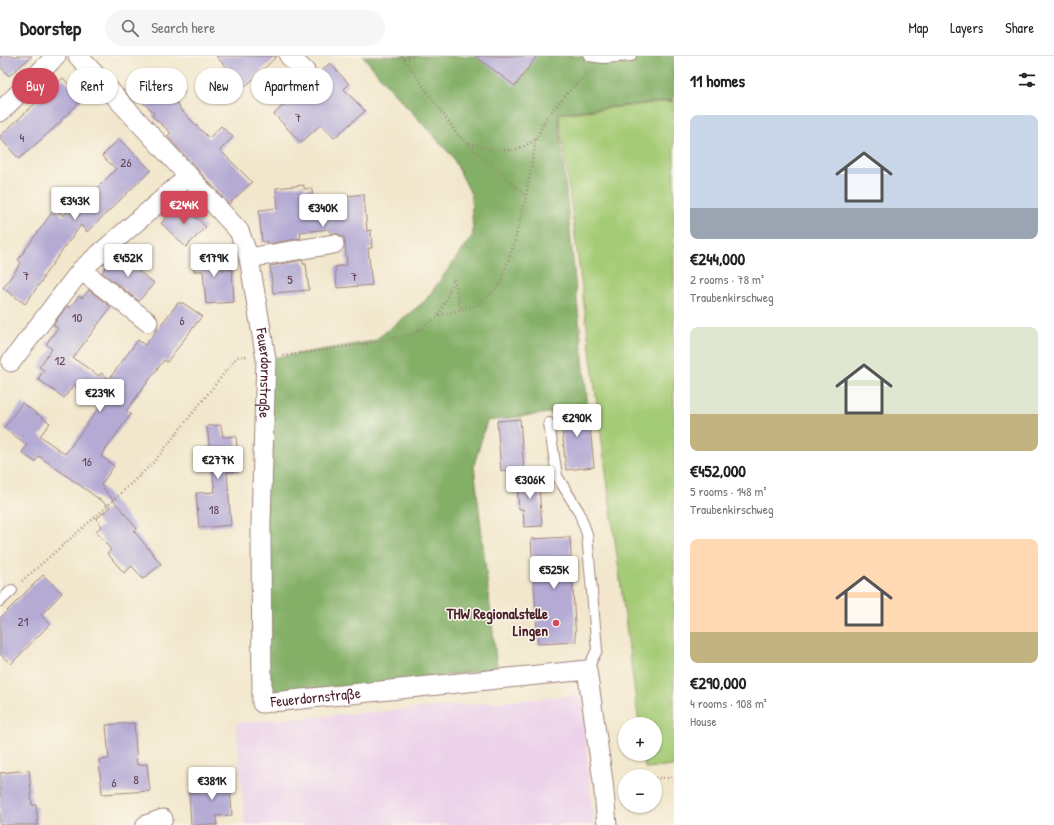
<!DOCTYPE html>
<html lang="en">
<head>
<meta charset="utf-8">
<style>
	:root { --surface:#fff; --page:#f6f6f6; --text:#222; --muted:#767676; --line:#e0e0e0; --accent:#d1495b }
	body { margin:0; font-family:"Patrick Hand",sans-serif; background:var(--page); color:var(--text); height:100vh; display:flex; flex-direction:column; font-size:15px; white-space:nowrap }
	* { box-sizing:border-box; margin:0 }
	p { font-size:13px; color:var(--muted) }
	.icon { flex:none; width:22px; height:22px; fill:none; stroke:currentColor; stroke-width:2; stroke-linecap:round; stroke-linejoin:round }
	.map { position:relative; flex:1; overflow:hidden }
	.panel { display:flex; flex-direction:column; background:var(--surface); width:380px }
	.panel>* { flex:none }
	.hud { position:absolute; left:12px; top:12px; width:380px; height:36px; display:flex; gap:8px }
	.fabs { position:absolute; left:618px; top:661px; display:grid; gap:8px }
	.fabs a { display:grid; place-items:center; width:44px; height:44px; border-radius:50%; background:var(--surface); box-shadow:0 1px 3px #0004; font-size:20px }
	.price { position:absolute; translate:-50% -34px; padding:0 9px; border-radius:4px; background:#fff; color:#222; font-size:13px; line-height:26px; filter:drop-shadow(0 1px 2px #0008) }
	.price::after { content:''; position:absolute; left:50%; top:24px; width:12px; height:9px; margin-left:-6px; background:inherit; clip-path:polygon(0 0,100% 0,50% 100%) }
	.price.selected { background:var(--accent); color:#fff }
	ul { padding:0; list-style:none }
	li { display:grid; align-content:center; gap:8px; height:212px; padding:0 16px }
	li span { display:grid; place-items:center; height:124px; border-radius:8px; color:#555 }
	li>.icon { margin-inline-start:auto }
	span .icon { width:72px; height:72px; fill:#fffc; stroke-width:1 }
	li b { font-size:17px }
	h2 { display:flex; justify-content:space-between; align-items:center; height:48px; padding:0 16px; font-size:17px }
	.tag { padding:0 14px; border-radius:18px; background:var(--surface); box-shadow:0 1px 3px #0004; font-size:14px; line-height:36px }
	.tag.selected { background:var(--accent); color:#fff }
	header { display:flex; align-items:center; gap:24px; box-sizing:border-box; height:56px; padding:0 20px; background:var(--surface); border-bottom:1px solid var(--line) }
	header strong { font-size:19px }
	nav { display:flex; gap:22px; margin-inline-start:auto; font-size:14px }
	.search { width:280px; height:36px; background:var(--page); display:flex; align-items:center; gap:10px; box-sizing:border-box; padding:0 14px; border-radius:22px; color:var(--muted); font-size:15px }
	main { display:flex; flex:1; min-height:0 }
	.map>svg:first-child { display:block }
</style>
</head>
<body>
<header>
<strong>Doorstep</strong>
<div class="search"><svg class="icon" aria-label="search" viewBox="0 0 24 24"><circle cx="10" cy="10" r="6"/><path d="M15 15l6 6"/></svg>Search here</div>
<nav><a>Map</a><a>Layers</a><a>Share</a></nav>
</header>
<main>
<div class="map">
<svg width="674" height="769" viewBox="0 0 674 769">
	<rect width="100%" height="100%" fill="#fbf7ec"/>
	<filter id="ink" filterUnits="userSpaceOnUse"><feTurbulence type="fractalNoise" baseFrequency=".025" numOctaves="2"/><feDisplacementMap in="SourceGraphic" scale="8" xChannelSelector="R" yChannelSelector="G"/><feConvolveMatrix kernelMatrix="1 2 1 2 8 2 1 2 1" color-interpolation-filters="sRGB"/></filter>
	<filter id="wash" filterUnits="userSpaceOnUse"><feTurbulence type="fractalNoise" baseFrequency=".012" numOctaves="4" result="noise"/><feDisplacementMap in="SourceGraphic" scale="16" xChannelSelector="R" yChannelSelector="G"/><feGaussianBlur stdDeviation="0.9" result="paint"/><feColorMatrix in="noise" values="0 0 0 0 0 0 0 0 0 0 0 0 0 0 0 0 0 1.4 0 .05"/><feComposite in="paint" operator="in"/></filter>
	<g filter="url(#wash)">
		<rect width="100%" height="100%" fill="#f2e7cc"/>
		<!-- built -->
		<path fill="#ecd1ea" d="M582 639 593 769H245L236 667Z"/>
		<!-- green -->
		<path fill="#a4cb75" stroke="#777550" d="M674 45V710L645 712 643 698H655V668H639L559 58Z"/>
		<!-- forest -->
		<path fill="#83af66" stroke="#666748" d="M363 0H674V44L558 57 588 352 487 365 474 409 497 612 263 646 267 303 374 285 425 245 473 179 471 138 452 100 386 28Z"/>
		<g id="blocks">
			<!-- building -->
			<path fill="#b4aad4" d="M0 0H32L9 20 0 10Z
				M216 0H277L245 31Z
				M475 0H537L515 30Z
				M330 7 349 28 344 33 365 55 334 82 321 68 301 87 274 58Z
				M159 13 185 36 176 46 180 51 179 52 209 82 221 70 233 81 220 94 252 126 229 148 167 80 171 77 152 60 154 57 135 39Z
				M63 22 83 43 61 64 62 65 19 103 0 82V80Z
				M119 83 151 114 87 176 81 169 43 221 44 222 25 248 3 232 21 207 18 204 55 152 63 160 92 133 94 135 116 113 102 100Z
				M304 129V133L312 132 313 146 348 143V140L364 138 367 175 371 174 372 192H368L372 229 337 232 335 211 347 209 345 187 344 181 338 178 330 177V173L300 176 301 182 268 188V186H262L259 154 278 152 276 132Z
				M181 147 206 171 186 191 161 167Z
				M217 195 218 206 222 205V214L232 213 234 246 206 248 203 215H194L192 197Z
				M116 198 154 227 139 245 102 216Z
				M303 204V208H306L309 234 273 237 270 210Z
				M89 234 111 251 73 302 99 320 101 317 109 323 138 284 145 289 178 247H183L202 260 167 306 164 304 126 355 131 358 101 400 114 410 101 429 137 473 134 475 161 508 143 523 132 510 124 517 107 497 111 494 96 475 102 470 96 463 110 451 39 400 35 406 22 397 27 389 4 372 22 347 50 367 40 380 65 398 101 349 74 329 64 342 38 323 44 314 39 311 52 293 46 288 58 272 53 269 67 250 70 252 79 240 82 242Z
				M588 350 594 411 566 414 560 353Z
				M520 363 524 413 501 415 497 365Z
				M221 369 223 381 236 380 239 415 227 416 231 469 199 472 196 437 215 436 207 370Z
				M538 418 542 470 524 471 523 453H519L516 420Z
				M570 481 576 586 538 588 531 483Z
				M43 519 62 537 41 559 50 568 11 608 0 598V562Z
				M134 667 137 709 147 708 150 735 102 738 99 704 109 703 106 669Z
				M29 714 32 749H36L38 769H0V717Z
				M229 714 232 759 216 760 217 769H191L189 737 212 736 211 715Z"/>
		</g>
	</g>
	<g filter="url(#ink)">
		<use href="#blocks" fill-opacity="0" stroke="#9e837c" stroke-width="1"/>
		<g fill="none" stroke-linecap="round" stroke-linejoin="round">
			<defs>
				<path id="service" d="M589 0 603 2 631 0
					M549 367 557 420 579 456 587 478 597 594 587 614
					M0 545 12 534"/>
				<g id="minor">
					<path id="s1" d="M78 0 239 175 249 202 266 303 261 466 262 647 587 614 603 725 607 769"/>
					<path d="M289 0 305 15"/>
					<path d="M0 56 56 0"/>
					<path d="M249 202 334 188"/>
					<path d="M81 214 148 266"/>
					<path d="M11 306 81 214 189 120"/>
					<path d="M146 769 163 763"/>
				</g>
			</defs>
			<!-- service casing -->
			<use href="#service" stroke="#9e837c" stroke-width="12"/>
			<!-- minor casing -->
			<use href="#minor" stroke="#9e837c" stroke-width="21"/>
			<!-- path -->
			<path stroke="#9e837c" stroke-width="2.5" stroke-dasharray="1 3" stroke-linecap="butt" d="M402 0 458 79 526 140
				M404 3 414 0
				M469 87C493 95 513 99 535 84
				M454 223C457 233 457 243 461 253
				M439 260 480 248 500 228 514 188 526 140 536 84 546 62 570 34 590 15
				M283 300 372 287 415 277 438 261 447 242 453 223
				M22 525 104 453 154 406 237 301 247 300
				M655 722H674"/>
			<!-- service -->
			<use href="#service" stroke="#fff" stroke-width="10"/>
			<!-- minor -->
			<use href="#minor" stroke="#fff" stroke-width="19"/>
		</g>
	</g>
	<!-- markers -->
	<circle fill="#d1495b" stroke="#fbf7ec" stroke-width="1.5" cx="556" cy="567" r="4"/>
	<g text-anchor="middle" stroke-width="3" stroke-linejoin="round" paint-order="stroke">
		<!-- number labels -->
		<g font-size="13" fill="#644255">
			<text x="298" y="66">7</text>
			<text x="22" y="86">4</text>
			<text x="126" y="111">26</text>
			<text x="26" y="224">7</text>
			<text x="354" y="225">7</text>
			<text x="290" y="228">5</text>
			<text x="77" y="266">10</text>
			<text x="182" y="269">6</text>
			<text x="60" y="309">12</text>
			<text x="87" y="410">16</text>
			<text x="214" y="458">18</text>
			<text x="23" y="570">21</text>
			<text x="136" y="728">8</text>
			<text x="114" y="731">6</text>
		</g>
		<!-- street labels -->
		<g font-size="15" fill="#4a1f2b" stroke="#fbf7ec">
			<text dy="5" stroke="none"><textPath href="#s1" startOffset="383">Feuerdornstraße</textPath></text>
			<text dy="5" stroke="none"><textPath href="#s1" startOffset="767">Feuerdornstraße</textPath></text>
		</g>
		<!-- poi labels -->
		<g font-size="15" font-weight="bold" fill="#4a1f2b" stroke="#fbf7ec" text-anchor="end">
			<text x="548" y="563">THW Regionalstelle<tspan x="548" dy="17">Lingen</tspan></text>
		</g>
	</g>
</svg>
<div class="fabs">
<a>+</a>
<a>−</a>
</div>
<b class="price" style="left:75px;top:165px">€343K</b>
<b class="price selected" style="left:184px;top:169px">€244K</b>
<b class="price" style="left:323px;top:172px">€340K</b>
<b class="price" style="left:128px;top:222px">€452K</b>
<b class="price" style="left:214px;top:222px">€179K</b>
<b class="price" style="left:100px;top:357px">€239K</b>
<b class="price" style="left:577px;top:382px">€290K</b>
<b class="price" style="left:218px;top:424px">€277K</b>
<b class="price" style="left:530px;top:444px">€306K</b>
<b class="price" style="left:554px;top:534px">€525K</b>
<b class="price" style="left:212px;top:745px">€381K</b>
<div class="hud">
<a class="tag selected">Buy</a>
<a class="tag">Rent</a>
<a class="tag">Filters</a>
<a class="tag">New</a>
<a class="tag">Apartment</a>
</div>
</div>
<section class="panel">
<h2>11 homes<svg class="icon" aria-label="filters" viewBox="0 0 24 24"><path d="M4 7h16M4 17h16"/><circle cx="9" cy="7" r="2"/><circle cx="15" cy="17" r="2"/></svg></h2>
<ul>
<li><span style="background:linear-gradient(#c9d6e8 75%,#9aa5b1 0)"><svg class="icon" aria-label="home" viewBox="0 0 24 24"><path d="M3 11l9-7 9 7M6 9v11h12V9"/></svg></span><div><b>€244,000</b><p>2 rooms · 78 m²</p><p>Traubenkirschweg</p></div></li>
<li><span style="background:linear-gradient(#dfe7d0 70%,#c2b280 0)"><svg class="icon" aria-label="home" viewBox="0 0 24 24"><path d="M3 11l9-7 9 7M6 9v11h12V9"/></svg></span><div><b>€452,000</b><p>5 rooms · 148 m²</p><p>Traubenkirschweg</p></div></li>
<li><span style="background:linear-gradient(#ffd9b3 75%,#c2b280 0)"><svg class="icon" aria-label="home" viewBox="0 0 24 24"><path d="M3 11l9-7 9 7M6 9v11h12V9"/></svg></span><div><b>€290,000</b><p>4 rooms · 108 m²</p><p>House</p></div></li>
</ul>
</section>
</main>
</body>
</html>
